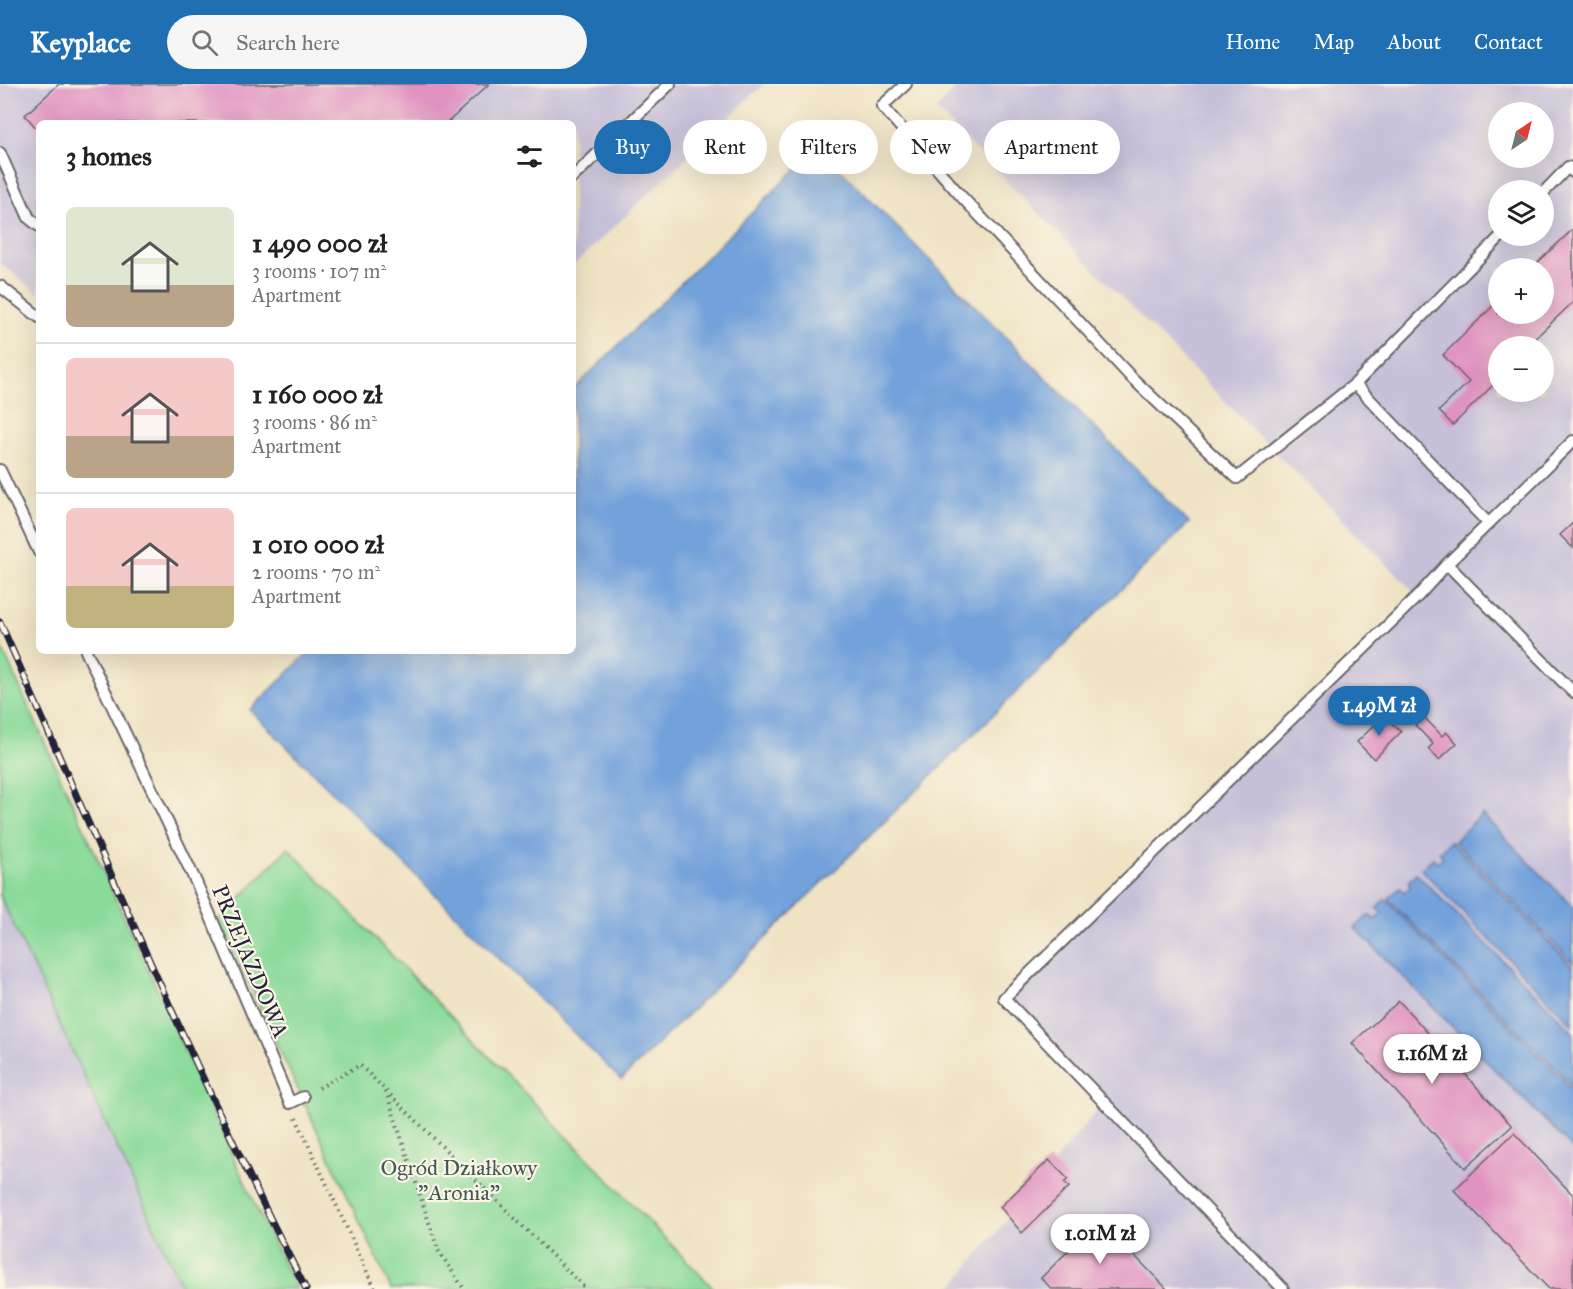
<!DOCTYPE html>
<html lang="en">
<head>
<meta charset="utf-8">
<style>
	:root { --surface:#fff; --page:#f6f6f6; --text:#222; --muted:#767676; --line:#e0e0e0; --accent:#1f6fb2 }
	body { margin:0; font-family:"IM FELL Great Primer",serif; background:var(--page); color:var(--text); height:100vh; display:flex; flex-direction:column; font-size:22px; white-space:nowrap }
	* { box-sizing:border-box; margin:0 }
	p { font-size:20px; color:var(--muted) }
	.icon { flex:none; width:33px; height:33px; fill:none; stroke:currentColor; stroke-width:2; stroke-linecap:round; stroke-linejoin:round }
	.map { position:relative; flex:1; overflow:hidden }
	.details { position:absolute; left:36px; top:36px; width:540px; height:534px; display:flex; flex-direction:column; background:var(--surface); border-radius:9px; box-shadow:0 6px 24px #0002 }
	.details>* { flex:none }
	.banner { position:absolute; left:594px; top:36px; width:570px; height:54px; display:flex; gap:12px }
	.needle { width:39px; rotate:35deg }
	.tools { position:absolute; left:1488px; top:18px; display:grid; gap:12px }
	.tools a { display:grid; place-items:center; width:66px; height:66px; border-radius:50%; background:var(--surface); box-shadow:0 6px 24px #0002; font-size:30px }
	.price { position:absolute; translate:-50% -51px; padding:0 14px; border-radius:21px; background:#fff; color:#222; font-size:20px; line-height:39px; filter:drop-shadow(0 2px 3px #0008) }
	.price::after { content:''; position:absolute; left:50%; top:36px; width:18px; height:14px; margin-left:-9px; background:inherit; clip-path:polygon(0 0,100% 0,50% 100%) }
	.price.on { background:var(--accent); color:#fff }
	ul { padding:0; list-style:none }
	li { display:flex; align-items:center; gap:18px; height:150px; padding:0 30px }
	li+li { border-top:2px solid var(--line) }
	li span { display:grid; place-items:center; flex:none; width:168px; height:120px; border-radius:9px; color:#555 }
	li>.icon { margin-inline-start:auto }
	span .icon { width:72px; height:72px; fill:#fffc; stroke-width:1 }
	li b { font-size:26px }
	h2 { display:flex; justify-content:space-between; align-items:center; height:72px; padding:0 30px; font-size:26px }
	.chip { padding:0 21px; border-radius:27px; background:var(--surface); box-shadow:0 6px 24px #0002; font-size:21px; line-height:54px }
	.chip.on { background:var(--accent); color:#fff }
	header { display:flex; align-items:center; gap:36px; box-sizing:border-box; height:84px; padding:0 30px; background:var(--accent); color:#fff }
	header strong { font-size:28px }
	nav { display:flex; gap:33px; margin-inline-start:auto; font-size:21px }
	.search { width:420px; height:54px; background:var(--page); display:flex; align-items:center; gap:15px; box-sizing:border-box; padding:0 21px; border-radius:33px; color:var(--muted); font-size:22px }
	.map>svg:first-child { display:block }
</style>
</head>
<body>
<header>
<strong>Keyplace</strong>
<div class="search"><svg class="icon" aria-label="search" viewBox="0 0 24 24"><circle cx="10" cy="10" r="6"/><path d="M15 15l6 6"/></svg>Search here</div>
<nav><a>Home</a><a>Map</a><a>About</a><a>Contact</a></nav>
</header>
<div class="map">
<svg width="1573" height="1205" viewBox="0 0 1573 1205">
	<rect width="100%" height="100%" fill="#fcf5e5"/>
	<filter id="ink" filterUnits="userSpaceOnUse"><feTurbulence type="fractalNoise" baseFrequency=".0167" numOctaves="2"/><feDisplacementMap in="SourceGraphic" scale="12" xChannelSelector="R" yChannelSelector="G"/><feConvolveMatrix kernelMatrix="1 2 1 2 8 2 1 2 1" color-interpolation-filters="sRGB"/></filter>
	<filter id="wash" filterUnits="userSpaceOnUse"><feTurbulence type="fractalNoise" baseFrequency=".008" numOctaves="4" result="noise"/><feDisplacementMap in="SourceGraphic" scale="24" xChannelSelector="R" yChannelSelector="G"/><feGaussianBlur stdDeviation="1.35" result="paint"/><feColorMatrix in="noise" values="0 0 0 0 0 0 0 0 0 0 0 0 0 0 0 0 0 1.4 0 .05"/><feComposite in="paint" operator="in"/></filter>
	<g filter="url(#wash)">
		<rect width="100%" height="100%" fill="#efe3c4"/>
		<!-- industrial -->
		<path fill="#c7c0d9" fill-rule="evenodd" d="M0 0H764L573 182V39H39V210L0 179Z
			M959 0H1573V1205H950L1104 1018 1004 914 1418 512 936 26ZM1498 28H1544V74H1498ZM1498 106H1544V152H1498ZM1498 184H1544V230H1498ZM1498 262H1544V308H1498Z
			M0 812 183 1205H0Z"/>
		<!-- green -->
		<path fill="#8ada9a" stroke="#567e6a" stroke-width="1.5" d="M0 560 257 1125 296 1205H183L0 812Z
			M288 764 714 1205H391L219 836Z"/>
		<!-- water -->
		<path fill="#72a1db" stroke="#4a628b" stroke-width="1.5" d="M818 63 1189 439 621 996 250 626 310 567H573V306Z
			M1482 730 1573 823V879L1454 757Z
			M1450 757 1573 883V941L1421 785 1433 774 1437 778 1443 773 1439 768Z
			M1416 789 1573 948V1002L1388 815 1400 804 1405 808 1410 803 1408 798Z
			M1385 815 1573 1006V1065L1355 844 1369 831 1375 836 1382 829 1377 824Z"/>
		<g id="blocks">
			<!-- building -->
			<path fill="#e093c1" d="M59 0H489L447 39H39V47L25 31Z
				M1573 145V218L1527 262H1498V296L1453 341 1439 327 1469 298 1443 271 1498 217V230H1544V184H1532Z
				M1573 439V464L1560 451Z
				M1384 632 1401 648 1374 675 1357 658Z
				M1424 633 1442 652 1446 648 1457 659 1439 676 1428 665 1433 660 1415 641Z
				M1399 917 1512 1042 1465 1084 1352 959Z
				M1514 1049 1573 1111V1205H1549L1454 1106Z
				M1049 1076 1068 1095 1064 1099 1069 1103 1022 1149 1000 1123Z
				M1097 1133 1167 1205H1052L1041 1194 1093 1142 1090 1139Z"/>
		</g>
	</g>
	<g filter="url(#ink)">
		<use href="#blocks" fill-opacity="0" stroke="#6a666b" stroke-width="1.5"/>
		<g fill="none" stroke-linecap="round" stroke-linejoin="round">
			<defs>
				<path id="lane" d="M906 0 882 22 961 112 1131 293 1237 394 1355 300
					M0 69 29 134 39 142
					M573 93 670 0
					M1544 108 1568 83 1573 88
					M0 202 39 233
					M0 386 39 468
					M1489 440 1355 300 1501 152
					M1447 480 1573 608
					M86 567 196 798 290 1019 303 1013
					M1283 1205 1004 914 1418 512 1447 480 1573 357"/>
			</defs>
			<!-- lane casing -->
			<use href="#lane" stroke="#6a666b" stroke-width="14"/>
			<!-- path -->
			<path stroke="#6a666b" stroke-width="4" stroke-dasharray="1.5 4.5" stroke-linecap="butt" d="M319 1004 360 981 586 1205
				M386 1007 438 1166 464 1205
				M296 1034 375 1205"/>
			<!-- lane -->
			<use href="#lane" stroke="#fff" stroke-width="10"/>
			<defs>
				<path id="rail" d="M0 538C99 761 194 988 306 1205"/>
			</defs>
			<!-- rail casing -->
			<use href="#rail" stroke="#22223b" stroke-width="7"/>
			<!-- rail -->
			<use href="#rail" stroke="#fcf5e5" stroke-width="4.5" stroke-dasharray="14" stroke-linecap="butt"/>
		</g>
	</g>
	<g text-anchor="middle" stroke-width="4.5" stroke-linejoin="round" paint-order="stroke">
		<!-- street labels -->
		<g font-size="22" fill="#22223b" stroke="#fcf5e5">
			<text transform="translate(251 877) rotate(67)" y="8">PRZEJAZDOWA</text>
		</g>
		<!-- park labels -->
		<g font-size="22" fill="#415958" stroke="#fcf5e5">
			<text x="459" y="1091">Ogród Działkowy<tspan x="459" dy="25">"Aronia"</tspan></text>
		</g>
	</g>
</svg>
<div class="tools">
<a><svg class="needle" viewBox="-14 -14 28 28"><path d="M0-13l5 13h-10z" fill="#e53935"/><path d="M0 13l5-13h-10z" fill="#767676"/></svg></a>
<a><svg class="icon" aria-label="layers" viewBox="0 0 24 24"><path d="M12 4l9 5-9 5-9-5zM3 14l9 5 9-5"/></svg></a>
<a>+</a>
<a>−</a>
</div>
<b class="price on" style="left:1379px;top:653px">1.49M zł</b>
<b class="price" style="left:1432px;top:1001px">1.16M zł</b>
<b class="price" style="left:1100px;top:1181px">1.01M zł</b>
<div class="banner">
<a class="chip on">Buy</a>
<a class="chip">Rent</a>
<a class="chip">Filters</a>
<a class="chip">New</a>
<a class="chip">Apartment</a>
</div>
<section class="details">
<h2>3 homes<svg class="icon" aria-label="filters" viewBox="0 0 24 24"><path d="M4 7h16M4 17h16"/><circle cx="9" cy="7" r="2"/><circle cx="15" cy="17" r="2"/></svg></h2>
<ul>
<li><span style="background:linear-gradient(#dfe7d0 65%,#b9a48a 0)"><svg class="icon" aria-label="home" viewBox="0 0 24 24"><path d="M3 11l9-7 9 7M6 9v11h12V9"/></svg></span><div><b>1 490 000 zł</b><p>3 rooms · 107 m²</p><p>Apartment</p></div></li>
<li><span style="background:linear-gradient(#f6c9c9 65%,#b9a48a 0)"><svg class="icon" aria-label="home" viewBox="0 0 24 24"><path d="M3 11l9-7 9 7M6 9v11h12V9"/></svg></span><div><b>1 160 000 zł</b><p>3 rooms · 86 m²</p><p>Apartment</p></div></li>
<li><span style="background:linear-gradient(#f6c9c9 65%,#c2b280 0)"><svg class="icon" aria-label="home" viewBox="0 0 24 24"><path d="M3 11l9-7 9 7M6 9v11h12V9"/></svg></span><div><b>1 010 000 zł</b><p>2 rooms · 70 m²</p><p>Apartment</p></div></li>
</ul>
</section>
</div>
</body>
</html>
